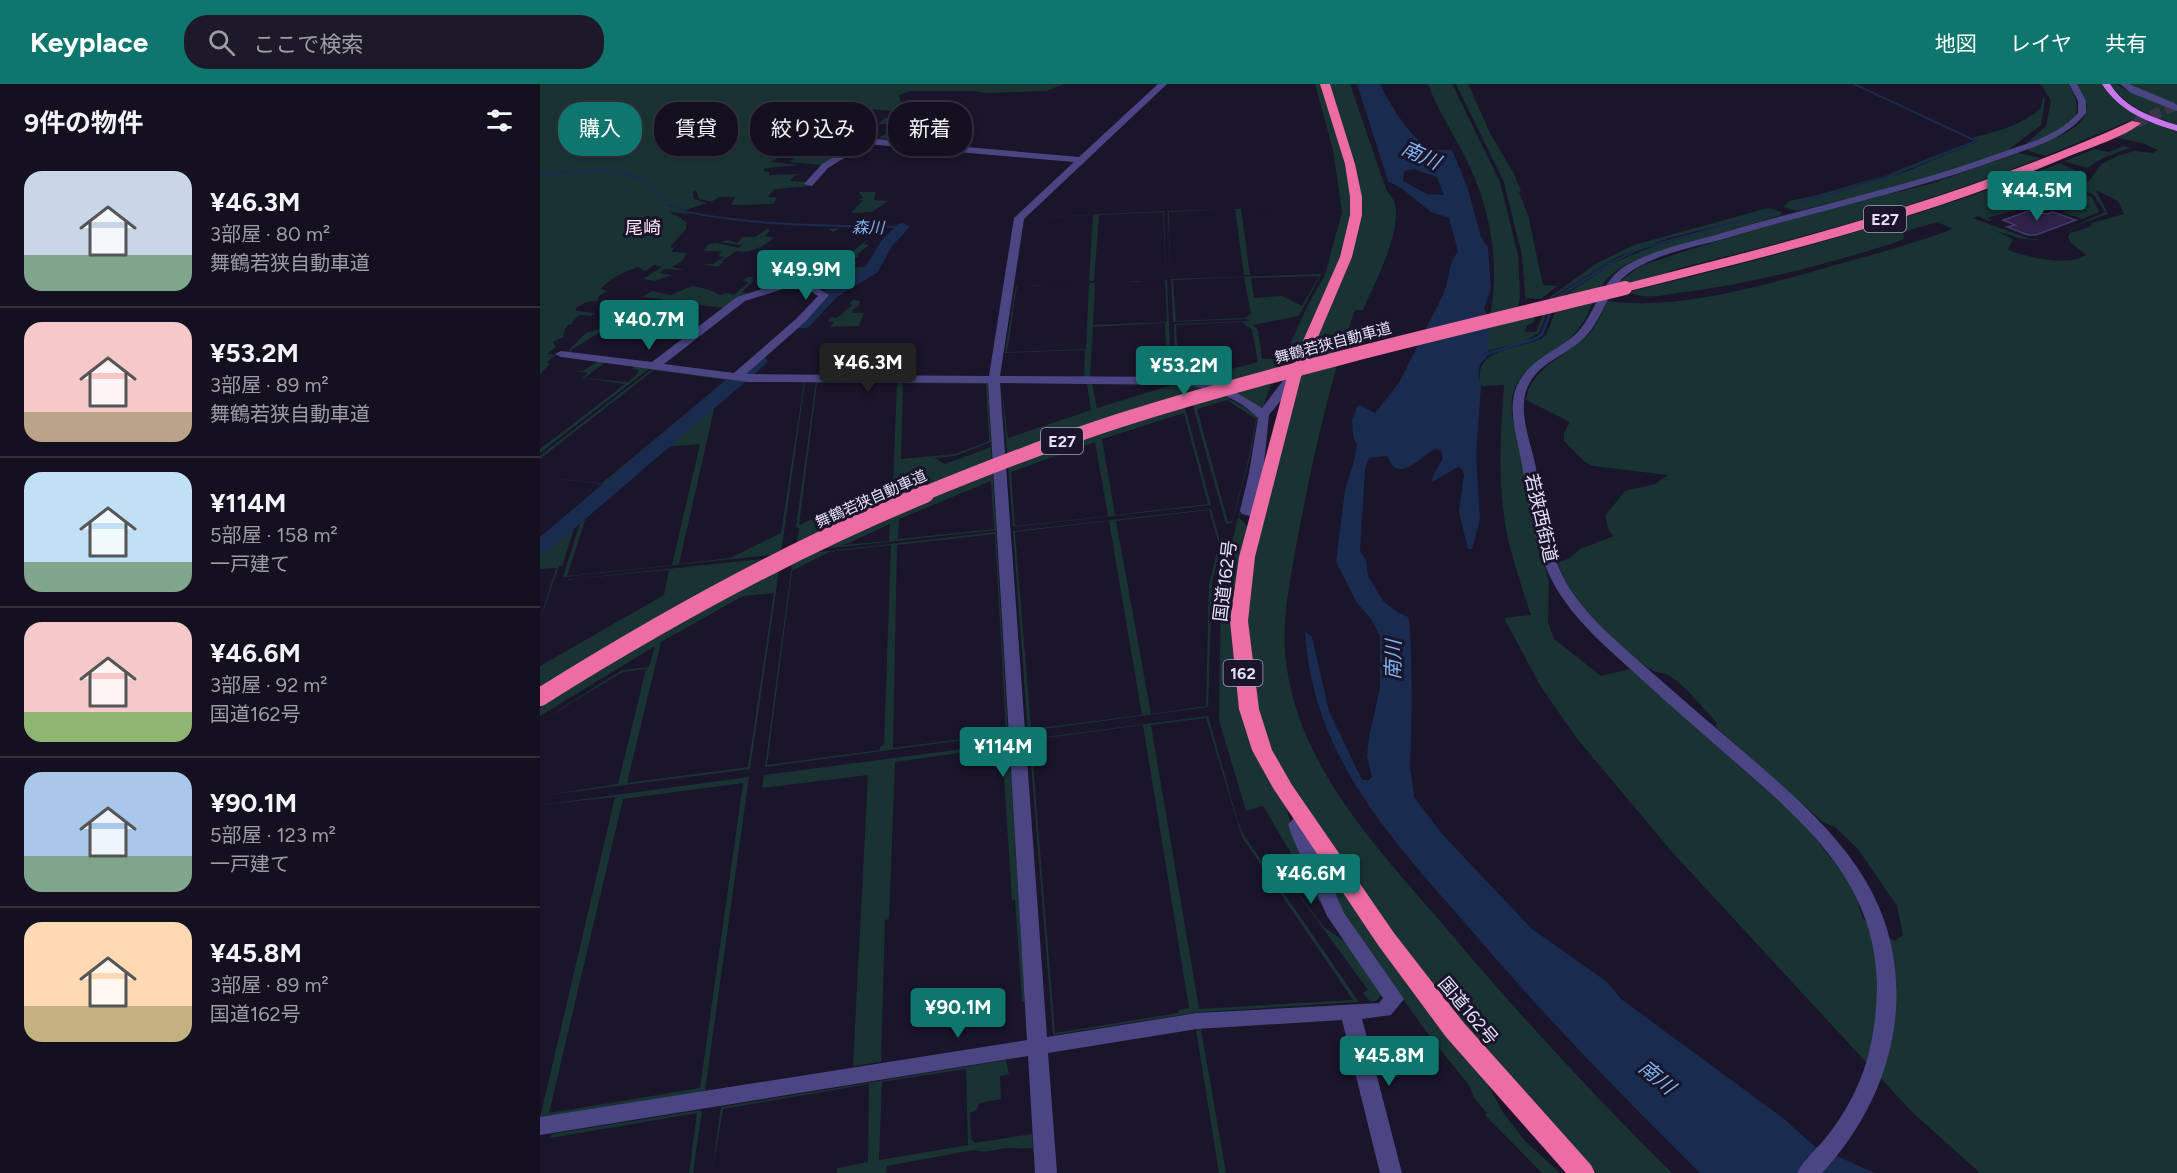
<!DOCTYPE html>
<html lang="ja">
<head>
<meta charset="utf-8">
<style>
	:root { --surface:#141020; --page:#1d1929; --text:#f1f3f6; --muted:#9d9da5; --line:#33303e; --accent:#0f766e }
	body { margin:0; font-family:Figtree,"Noto Sans JP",sans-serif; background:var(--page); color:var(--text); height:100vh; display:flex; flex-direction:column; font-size:22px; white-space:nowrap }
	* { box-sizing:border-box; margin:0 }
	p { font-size:20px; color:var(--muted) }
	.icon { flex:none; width:33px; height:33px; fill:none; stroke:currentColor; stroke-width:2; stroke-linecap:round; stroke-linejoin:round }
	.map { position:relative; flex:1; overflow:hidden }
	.drawer { display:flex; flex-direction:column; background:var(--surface); width:540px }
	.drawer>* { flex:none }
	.banner { position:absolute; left:18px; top:18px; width:570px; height:54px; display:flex; gap:12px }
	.price { position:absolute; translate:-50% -51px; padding:0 14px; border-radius:6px; background:var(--accent); color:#fff; font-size:20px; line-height:39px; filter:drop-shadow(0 2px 3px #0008) }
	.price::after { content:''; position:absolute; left:50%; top:36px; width:18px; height:14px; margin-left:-9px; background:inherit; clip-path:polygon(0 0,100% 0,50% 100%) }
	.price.on { background:#222; color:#fff }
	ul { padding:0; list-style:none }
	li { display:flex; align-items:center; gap:18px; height:150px; padding:0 24px }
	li+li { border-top:2px solid var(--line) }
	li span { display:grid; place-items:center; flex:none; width:168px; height:120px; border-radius:18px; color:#555 }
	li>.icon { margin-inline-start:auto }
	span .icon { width:72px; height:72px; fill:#fffc; stroke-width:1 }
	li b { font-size:26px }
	h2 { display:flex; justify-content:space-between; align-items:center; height:72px; padding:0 24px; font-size:26px }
	.chip { padding:0 21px; border-radius:24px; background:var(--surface); box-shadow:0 3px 9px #0003,0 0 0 2px var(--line); font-size:21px; line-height:54px }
	.chip.on { background:var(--accent); color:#fff }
	header { display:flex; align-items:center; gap:36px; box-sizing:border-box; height:84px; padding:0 30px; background:var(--accent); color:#fff }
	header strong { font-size:28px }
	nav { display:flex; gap:33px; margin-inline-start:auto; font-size:21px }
	.search { width:420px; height:54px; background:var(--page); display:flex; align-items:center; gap:15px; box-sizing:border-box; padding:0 21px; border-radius:24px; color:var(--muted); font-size:22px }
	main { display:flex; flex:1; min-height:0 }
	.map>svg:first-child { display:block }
</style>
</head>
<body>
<header>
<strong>Keyplace</strong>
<div class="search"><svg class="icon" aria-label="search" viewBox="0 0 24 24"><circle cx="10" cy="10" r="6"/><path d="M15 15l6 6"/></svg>ここで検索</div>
<nav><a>地図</a><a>レイヤ</a><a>共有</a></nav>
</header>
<main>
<section class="drawer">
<h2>9件の物件<svg class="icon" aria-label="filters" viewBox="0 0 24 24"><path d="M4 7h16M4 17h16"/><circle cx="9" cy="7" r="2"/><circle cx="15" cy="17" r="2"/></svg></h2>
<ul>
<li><span style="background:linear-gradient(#c9d6e8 70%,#7fa58c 0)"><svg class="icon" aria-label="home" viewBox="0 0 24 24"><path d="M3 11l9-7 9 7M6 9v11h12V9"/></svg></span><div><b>¥46.3M</b><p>3部屋 · 80 m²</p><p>舞鶴若狭自動車道</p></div></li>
<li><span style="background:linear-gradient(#f6c9c9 75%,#b9a48a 0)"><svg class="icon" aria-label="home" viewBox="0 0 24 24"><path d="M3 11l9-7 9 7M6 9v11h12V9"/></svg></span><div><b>¥53.2M</b><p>3部屋 · 89 m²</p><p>舞鶴若狭自動車道</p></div></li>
<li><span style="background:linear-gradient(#bfe0f5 75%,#7fa58c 0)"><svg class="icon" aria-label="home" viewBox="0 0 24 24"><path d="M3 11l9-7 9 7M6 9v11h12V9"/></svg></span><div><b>¥114M</b><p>5部屋 · 158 m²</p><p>一戸建て</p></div></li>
<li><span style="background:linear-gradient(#f6c9c9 75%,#8fb573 0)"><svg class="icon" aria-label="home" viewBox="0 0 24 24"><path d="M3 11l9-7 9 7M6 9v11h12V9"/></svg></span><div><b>¥46.6M</b><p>3部屋 · 92 m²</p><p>国道162号</p></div></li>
<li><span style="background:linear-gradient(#a9c7e8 70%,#7fa58c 0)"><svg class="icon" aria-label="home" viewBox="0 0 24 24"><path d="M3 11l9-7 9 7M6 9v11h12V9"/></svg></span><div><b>¥90.1M</b><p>5部屋 · 123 m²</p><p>一戸建て</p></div></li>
<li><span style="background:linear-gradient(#ffd9b3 70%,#c2b280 0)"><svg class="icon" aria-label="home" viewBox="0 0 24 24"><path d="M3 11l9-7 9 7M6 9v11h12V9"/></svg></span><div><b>¥45.8M</b><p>3部屋 · 89 m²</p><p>国道162号</p></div></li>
</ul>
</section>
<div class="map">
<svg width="1637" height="1089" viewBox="0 0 1637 1089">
	<rect width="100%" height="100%" fill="#1a152a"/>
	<!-- green -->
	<path fill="#193333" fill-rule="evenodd" d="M0 0H524L506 7 445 9 433 7H370L359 11 361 20 354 27 327 25 314 32V34L322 35C311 35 308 36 302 43L309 45 304 50 258 40 217 42 224 45H265L308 53H297L292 57 305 59 295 65 305 66 300 69 272 67 298 70 282 81 249 78 258 72 252 70 266 68 280 57 287 58 293 52C269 50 250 58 230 71L240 73 231 78 259 81 225 84 223 87 229 88V91L261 90 254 92 250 97 268 98 269 102 234 105 228 113H237L233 120 191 121 195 113H179L171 118 159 115 156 107 153 108 154 115 167 119 146 126 125 120 150 130 129 128 142 134 141 135 146 138V145L130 163 134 164 131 168 147 169 141 178 132 183 145 186 124 185 120 189 132 191 115 197 103 195 122 183 114 181 105 187 98 183C84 188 70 194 61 205L67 207 59 212 58 217 46 218 36 224V227L55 229 51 232 40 231 32 238V240L27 241 23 251 25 252 13 258 16 263 7 270 16 271 7 278 10 280 0 290Z
		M775 0H782C792 35 813 86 813 121 812 171 773 230 755 277L743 275 767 223 785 191 802 128 793 66Z
		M789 0H810L846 105C848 109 852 113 854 117 864 145 834 200 823 226H815C788 301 772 379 757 457 750 497 741 537 746 578 759 687 844 771 912 851 981 933 1055 1013 1132 1089H1057L906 923 748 702 720 645 706 558 709 490 756 303 819 142Z
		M888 0H912L960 98 978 171 980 213 976 232 999 222 993 239 987 241 985 248H996L1010 213 1057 179 1094 161 1228 124 1242 128 1241 131C1208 141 1174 151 1141 162 1117 169 1089 175 1070 192 1052 209 1051 237 1028 256 1000 281 968 286 972 331L1003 477 1009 497 1008 538 1014 555 1061 592 1090 585 1263 739 1304 791 1316 813 1323 835 1354 857 1363 851 1357 822 1318 765 1295 743 1284 739 1175 642 1177 639C1166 627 1142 598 1128 591 1122 588 1115 589 1110 585 1080 565 1028 514 1018 479L1030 474 1040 465 1074 452 1069 447 1065 432 1085 407 1115 400 1128 391 1053 382 1045 378 1024 357V349L1030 338 986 316C990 283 1029 271 1049 250 1057 241 1062 228 1067 217 1136 227 1225 201 1292 182 1333 171 1375 159 1413 145L1397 138 1363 148 1364 155 1351 160C1283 181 1215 199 1145 208 1125 210 1108 217 1088 208 1231 174 1380 134 1520 79L1536 87 1537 91C1523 108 1507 100 1490 104 1484 105 1477 109 1471 111L1476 113 1468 114 1488 123 1447 134 1452 136 1450 137 1438 132 1433 134 1490 155H1498L1527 146 1496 156 1483 155 1456 147 1473 155 1468 166C1486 173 1530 183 1546 171L1531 159 1528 153 1530 149 1550 143 1552 139 1584 130 1578 117 1556 106 1568 130 1534 142 1565 128 1554 111 1532 102 1549 97 1562 80 1577 72 1594 67 1613 69 1618 66 1602 59 1573 53 1599 40 1589 37 1506 72 1489 67 1488 64C1508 56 1548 47 1547 20L1537 0H1562C1578 28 1609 35 1637 45V1089H1440L1372 1028 1134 770 1038 656 1001 603 964 534 991 531C983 507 975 483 969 459 957 407 960 354 964 301L941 302C931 265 976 265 1001 255L1006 251 1020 215 1073 179 1114 162 1234 128 1129 154 1077 173 1013 213 999 249 982 258 947 267 948 230 951 228C959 178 951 129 930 83 917 54 899 30 888 0Z
		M916 0H928L950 49 974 90 981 107 979 108 988 131 1003 201 1017 202 1001 215 987 214 986 220 982 172 964 98Z
		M1501 0H1528C1554 40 1517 47 1486 60L1506 42 1511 17Z
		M1570 0C1580 0 1582 5 1592 8 1608 14 1622 18 1637 27V41C1610 32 1586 23 1570 0Z
		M1588 0H1637V21Z
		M1503 11 1505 17 1501 41 1467 67 1439 78 1336 109 1256 127 1243 123 1249 117 1278 111 1346 91 1433 57 1363 86 1251 122 1365 88 1436 58 1437 56 1433 55 1435 53C1459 47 1484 40 1501 24Z
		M345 34 383 37 356 56 338 54 345 50 356 49 359 44H346L347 40H338Z
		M1584 62 1590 64 1563 74 1547 84 1524 77 1555 65 1569 68Z
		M1478 69 1501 74C1385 120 1266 153 1144 183 1130 187 1086 202 1076 200L1101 182 1142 168 1275 128 1390 100Z
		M1530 104 1552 113 1559 128 1542 135 1522 128 1528 126 1518 122 1511 125 1485 115 1507 107Z
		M319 108H336L334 116 348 117 332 128 311 129 323 116H318L323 114Z
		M765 123 701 125 710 191H704L695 125 629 128 630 194 628 127Z
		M624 127 626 194 623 128 559 131 554 197H549L553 131 484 134Z
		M315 142 362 144 345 160 332 183 303 202 299 199 305 198 306 194 297 193 276 197 279 202 275 203 263 195 300 189 301 179H297L305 170 296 168 311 169 327 156H339H327L324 160 329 161 318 170V174L309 173 304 179 311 180 316 178 315 183H329L342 160 353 150 348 149 355 148 358 145C347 143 333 142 327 153L325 152 328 144 301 143 293 148 289 145Z
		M227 145 230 146 225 152 234 154C224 162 210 170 197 167L181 177 183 178 178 183 162 180H173L184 173 179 172 181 167H163L169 160 176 159 199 164 202 161 180 158 188 156 197 159 203 153H215Z
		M781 190 759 232 713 241 718 246 722 275H740L723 323 719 324C684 303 677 296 635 295L634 240 710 237 706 235 633 238 631 195ZM779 192 762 222 742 212 714 214 711 194ZM704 193 711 230 704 234 636 237 633 196ZM702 238 712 246 718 278 657 294 639 293 636 241Z
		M208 193H212L213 197 202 208 210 210 216 206H221L231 199 242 200 200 214 113 280 110 281 31 270 29 266 46 249 60 245 62 247 31 266 32 269 113 280 184 224 143 219 120 234H114L106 240 80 236 103 223 123 218 122 215 102 213 112 207 131 211 152 202 167 205 180 211 186 209 194 211 209 198 203 197Z
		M627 196 630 266 626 267 625 239 553 243 550 294H544L545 266 465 269 476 202ZM625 196 627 238 553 241 555 199ZM549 199 546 265 467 268 477 202Z
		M303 214 320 217 319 221 312 227 313 229H324L319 242 290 243 294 238 288 237 291 233 297 234 312 221 309 220 313 216Z
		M58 277 66 278 44 294 88 298 98 289V286L92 285 95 282 110 284 0 369V365L85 300 42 294 48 289 34 287H43Z
		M113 284 189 295 64 400 0 393 62 399 186 296 114 286 0 375V372Z
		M200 296 265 297 241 470 23 493 43 430ZM203 297 264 298 241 449 190 474 139 480 175 321ZM160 360 132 481 27 492 47 430 126 363Z
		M276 298 448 299 451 358 415 372 395 374 405 380 451 363 456 446 255 468 259 444 256 443ZM277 299H357L353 399 259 441ZM363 299 446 300 449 357 415 370 361 375ZM451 397 454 445 358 455 359 435ZM350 440 349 457 304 461Z
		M547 300H552L557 324 632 301H639L671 421 473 443 462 305 468 354 551 326ZM644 329 668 420 575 431 562 355ZM555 358 568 432 475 442 471 388Z
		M647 301C673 303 694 318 716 330L717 334 710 373 692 439 686 440ZM687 316 716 335 709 373 692 437 688 438 657 325Z
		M713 374 699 434 708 443 693 546 755 753 785 827 723 722 706 727 679 636 681 502Z
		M671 425 681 461 672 499 668 623 488 647 473 447ZM669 426 679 460 669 500 666 622 611 630 576 437ZM569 437 602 631 491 645 475 448Z
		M34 437 35 442 22 482H19L0 536 16 484 0 485V466Z
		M456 448 468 650 225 683 253 471ZM455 450 466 649 353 664 357 461ZM351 461 344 661 340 663V666L227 681 252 487 289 468Z
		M241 473 210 685 0 712 78 700 106 585 83 588 0 638 82 586 109 583 115 562 0 632V582L124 511 129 486 23 496ZM234 509 208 683 87 699 121 558 203 512Z
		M668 632 698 738 705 753 819 918 660 928 513 951 489 655ZM666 634 702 753 813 916 659 925 611 641ZM603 641 649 924 639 926 638 929 515 949 491 656Z
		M469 659 485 918H482L475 816H472L462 663 355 678 349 835 345 836 341 978 313 982 328 691 222 704 224 691Z
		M209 693 165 1007 0 1034 75 713 0 721ZM203 699 160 1004 9 1029 83 715Z
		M768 754 947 999 962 1027 985 1057 1020 1089H1002L945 1031 947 1029 934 1014 929 1001 894 958 799 827Z
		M744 791 784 843 808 860 842 910 836 917H830L823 909 828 906Z
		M661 945 686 1089H679L656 946Z
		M466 976 469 990 460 992 461 1015 439 1019 437 1025 430 1029 431 1055 435 1059 492 1050 493 1064C484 1065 477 1064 468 1064 455 1065 447 1070 434 1066L347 1082 346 1089H297V1084L328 1078 329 1000 183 1025 172 1089 181 1023ZM426 985 428 1061 339 1076 342 998Z
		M162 1026 153 1089H149L157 1029 10 1054 12 1050Z"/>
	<!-- water -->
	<path fill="#192b4f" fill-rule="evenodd" d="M817 0H840C850 20 871 57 893 65 899 67 906 65 912 66L927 102 941 153 948 163 951 204 944 225C950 233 950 262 947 272 946 276 944 275 941 279 937 286 939 295 941 302L936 372 940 436 932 465H928L919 428 924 391 922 385 918 383 892 398 893 392 903 374 901 367 895 365C885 369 864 395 852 381 850 378 849 375 847 372L829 374 825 385 820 467 826 476 828 492 843 517 857 528 868 533 870 542 872 613 870 683 874 713 903 751 992 845 1067 898 1081 915 1243 1034 1274 1062 1335 1089H1160C1083 1013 1008 936 938 854 857 760 773 678 765 547L772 553 789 627 821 694 823 696H829L832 693 827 672 829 653 840 604V552L831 535 817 519 796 478 805 406 814 377 817 361 813 352 812 336 817 323 820 321 835 329 859 299 903 211C911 192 906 185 918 167L909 134 891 128 861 104 848 97ZM874 85 897 93 904 111 887 110 863 97 864 87Z"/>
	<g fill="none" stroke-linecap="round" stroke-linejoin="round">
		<!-- stream-far1 -->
		<path stroke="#192b4f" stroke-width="2" d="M0 90C29 89 78 80 104 97 124 109 124 124 152 129 222 142 293 142 363 143
			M1252 122 1347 93 1436 57 1314 0
			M1068 180 1099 165 1234 128"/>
		<!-- stream -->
		<path stroke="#192b4f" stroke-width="3" d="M1016 214 1071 179
			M943 271 997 254 1002 250 1011 227"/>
		<!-- river -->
		<path fill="#192b4f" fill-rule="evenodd" d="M363 139 370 143 352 162 338 188 297 213 268 244H256L254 240 256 236 285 207 326 182 341 157 358 140Z
			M219 272 225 273 228 277 225 281 7 468 0 470V453L213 273Z"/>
	</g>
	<!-- building -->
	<path fill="#2d2348" stroke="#463871" stroke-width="1.5" d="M251 58 268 59 248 73 231 72Z
		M1489 127 1507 130 1513 128 1536 136 1496 151H1488L1467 143 1475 141 1463 136Z"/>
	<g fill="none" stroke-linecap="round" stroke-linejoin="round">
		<!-- highway-tunnel -->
		<path stroke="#393449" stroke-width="11" stroke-dasharray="11 5" stroke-linecap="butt" d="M1596 39 1637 20"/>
		<!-- minor -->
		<path fill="#4b4683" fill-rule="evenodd" d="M618 0H627L484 135 460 292 644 293 692 306 722 324 745 294 754 289 760 293 729 331 723 389 714 425 724 430 717 434 702 430 700 427 709 389 718 334C699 314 670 304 644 301L460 299 507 953 657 929 839 919 843 914 787 832 752 752 748 740 757 731 763 729 769 731 772 735 766 742 770 752 804 829 864 915 851 931 822 935 862 1089H840L802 936 657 945 508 969 517 1089H495L488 972 0 1051V1033L487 956 448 299 208 298 21 273 15 270 21 267 112 278 197 213 260 193 289 211 265 238 206 290 449 292 474 134 534 78 327 60 288 84 272 102 264 100 282 80 325 54 539 73ZM259 200 278 212 257 234 194 289 124 280 205 217Z
			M1529 0H1537L1546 17V29C1525 55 1494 63 1463 74 1374 107 1279 126 1187 154 1155 163 1118 169 1090 188 1067 204 1064 234 1045 253 1029 270 1002 277 990 298 975 324 991 357 996 384 1003 428 1008 475 1035 512 1055 540 1083 563 1108 585 1142 615 1177 645 1211 674 1292 744 1363 809 1356 925 1352 986 1324 1044 1282 1089H1257C1264 1075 1279 1063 1288 1051 1305 1029 1318 1005 1326 979 1334 953 1337 925 1337 898 1334 794 1260 735 1188 672 1147 636 1106 600 1066 563 1000 501 997 467 982 381 975 339 958 306 1000 275 1012 266 1027 259 1038 248 1057 226 1061 196 1087 181 1117 164 1153 158 1185 148 1276 121 1370 102 1460 69 1487 59 1518 52 1538 29V17Z
			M1580 0H1589L1634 19 1637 21V27L1591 9Z"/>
		<!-- major -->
		<path fill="#c776ed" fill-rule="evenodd" d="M1562 0H1570C1585 24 1611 33 1637 41V47C1607 38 1579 27 1562 0Z"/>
		<!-- highway -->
		<path fill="#ec6ca3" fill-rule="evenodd" d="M780 0H790L815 80 822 113V131L812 173 761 293 715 473 708 537 719 625 732 666 752 701 854 849 924 939 1051 1081 1055 1089H1026L906 953 838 861 733 704 712 666 699 625 690 537 699 473 747 293 800 173 810 131V113L805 80Z
			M1592 37 1601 39C1587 52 1546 65 1527 73 1385 134 1234 171 1085 208L1079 204 1080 201C1258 156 1425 113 1592 37Z"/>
		<!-- highway-bridge-far1 -->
		<path stroke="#ec6ca3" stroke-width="14" d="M381 411C447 384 513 358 581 336 747 284 916 245 1085 204"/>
		<!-- highway-bridge -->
		<path stroke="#ec6ca3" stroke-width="18" d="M0 613C123 536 251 465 385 410"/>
	</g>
	<g text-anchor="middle" stroke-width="6" stroke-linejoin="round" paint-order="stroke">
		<!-- far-street labels -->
		<g font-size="15" fill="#e6e1fb" stroke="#1a152a">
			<text transform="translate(793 259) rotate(-15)" y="5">舞鶴若狭自動車道</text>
			<text transform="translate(331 415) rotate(-24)" y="5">舞鶴若狭自動車道</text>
		</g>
		<!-- shield labels -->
		<g fill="#1a152a" stroke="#a9a4bc" stroke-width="1.5">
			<rect x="1324" y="122" width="42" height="26" rx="4.5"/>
			<rect x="501" y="344" width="42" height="26" rx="4.5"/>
			<rect x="683.5" y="576" width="39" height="26" rx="4.5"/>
		</g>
		<g font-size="16" font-weight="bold" fill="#e6e1fb">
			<text x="1345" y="141">E27</text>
			<text x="522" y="363">E27</text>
			<text x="703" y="595">162</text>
		</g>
		<!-- far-water labels -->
		<g font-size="16" font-style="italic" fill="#7db4ee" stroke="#1a152a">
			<text transform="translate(328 143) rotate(1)" y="6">森川</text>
		</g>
		<!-- far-quarter labels -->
		<g font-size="18" fill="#fbe3f1" stroke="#1a152a">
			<text x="103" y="150">尾崎</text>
		</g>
		<!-- street labels -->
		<g font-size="18" fill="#e6e1fb" stroke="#1a152a">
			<text transform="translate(1001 434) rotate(77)" y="6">若狭西街道</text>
			<text transform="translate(685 497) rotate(-83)" y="6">国道162号</text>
			<text transform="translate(928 927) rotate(50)" y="6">国道162号</text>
		</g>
		<!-- water labels -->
		<g font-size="20" font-style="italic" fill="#7db4ee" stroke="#1a152a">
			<text transform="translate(881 71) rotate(25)" y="7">南川</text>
			<text transform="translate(853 576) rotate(-89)" y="7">南川</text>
			<text transform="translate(1117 993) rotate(40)" y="7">南川</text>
		</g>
	</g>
</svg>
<b class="price" style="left:1497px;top:138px">¥44.5M</b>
<b class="price" style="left:266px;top:217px">¥49.9M</b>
<b class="price" style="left:109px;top:267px">¥40.7M</b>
<b class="price on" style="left:328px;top:310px">¥46.3M</b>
<b class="price" style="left:644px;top:313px">¥53.2M</b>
<b class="price" style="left:463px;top:694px">¥114M</b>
<b class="price" style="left:771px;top:821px">¥46.6M</b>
<b class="price" style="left:418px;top:955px">¥90.1M</b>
<b class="price" style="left:849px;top:1003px">¥45.8M</b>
<div class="banner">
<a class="chip on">購入</a>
<a class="chip">賃貸</a>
<a class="chip">絞り込み</a>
<a class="chip">新着</a>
</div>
</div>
</main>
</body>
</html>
